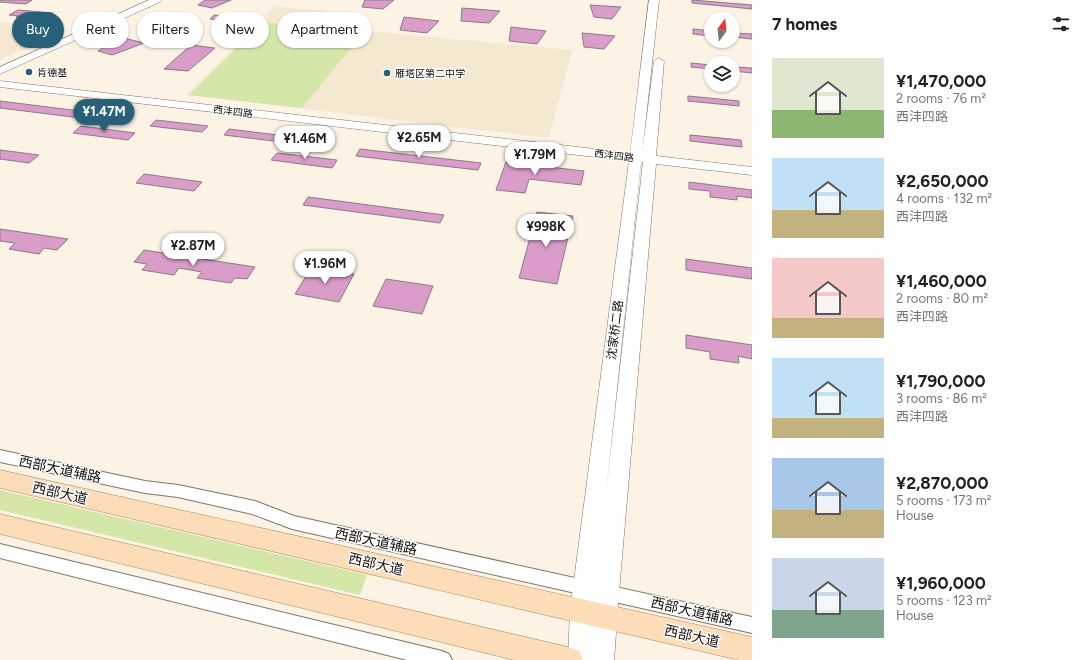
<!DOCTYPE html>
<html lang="en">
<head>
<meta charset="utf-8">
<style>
	:root { --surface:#fff; --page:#f2f2f2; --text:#202124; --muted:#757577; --accent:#28607a }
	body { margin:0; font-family:Figtree,"Noto Sans SC",sans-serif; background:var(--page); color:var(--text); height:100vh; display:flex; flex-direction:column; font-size:15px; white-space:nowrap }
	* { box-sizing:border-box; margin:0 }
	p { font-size:13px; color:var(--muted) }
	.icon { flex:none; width:22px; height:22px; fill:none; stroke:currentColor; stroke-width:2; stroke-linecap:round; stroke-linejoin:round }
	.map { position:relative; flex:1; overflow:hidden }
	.sheet { display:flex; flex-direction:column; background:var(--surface); width:340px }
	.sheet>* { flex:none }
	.hud { position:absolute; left:12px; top:12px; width:380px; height:36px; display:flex; gap:8px }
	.needle { width:26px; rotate:15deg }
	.controls { position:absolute; left:704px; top:12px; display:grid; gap:8px }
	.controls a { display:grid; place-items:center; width:36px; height:36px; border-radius:50%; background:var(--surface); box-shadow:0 1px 3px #0004; font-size:20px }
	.price { position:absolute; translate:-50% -34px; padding:0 9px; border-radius:14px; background:#fff; color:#222; font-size:13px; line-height:26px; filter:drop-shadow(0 1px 2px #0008) }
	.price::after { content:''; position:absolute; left:50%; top:24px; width:12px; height:9px; margin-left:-6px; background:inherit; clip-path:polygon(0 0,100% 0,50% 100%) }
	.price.current { background:var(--accent); color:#fff }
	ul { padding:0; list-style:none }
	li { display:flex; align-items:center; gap:12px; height:100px; padding:0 20px }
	li span { display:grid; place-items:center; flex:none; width:112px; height:80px; border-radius:0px; color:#555 }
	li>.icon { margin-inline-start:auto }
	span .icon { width:48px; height:48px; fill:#fffc; stroke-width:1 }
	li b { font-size:17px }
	h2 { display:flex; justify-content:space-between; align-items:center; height:48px; padding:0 20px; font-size:17px }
	.pill { padding:0 14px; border-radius:18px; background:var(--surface); box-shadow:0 1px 3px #0004; font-size:14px; line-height:36px }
	.pill.current { background:var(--accent); color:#fff }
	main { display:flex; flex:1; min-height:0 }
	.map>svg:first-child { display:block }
</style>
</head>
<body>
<main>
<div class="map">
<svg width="752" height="660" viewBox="0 0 752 660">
	<rect width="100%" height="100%" fill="#fcf3e4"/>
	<!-- built -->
	<path fill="#f4e8d1" d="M275 6 325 11 312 26 572 50 549 138 186 95 263 21 301 25 265 21 268 17 266 15Z
		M0 22 68 30 0 60Z"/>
	<!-- green -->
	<path fill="#d4e7a9" d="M263 22 364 32 302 108 189 95Z
		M0 490 367 575 360 595 0 510Z"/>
	<!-- building -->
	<path fill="#da9dc9" stroke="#897b85" d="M0 0H32L26 4 0 2Z
		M205 0H231L212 8 198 5Z
		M365 0H394L383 9 362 7Z
		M692 0 752 5V9L692 3Z
		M590 5 621 7 612 19 594 17Z
		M462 8 500 11 489 23 461 21Z
		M18 10 53 13 46 18 38 17 35 19 16 17 19 16 9 15Z
		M226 14 246 16 244 18 253 19 249 22 241 21 238 24 217 22 220 20 210 19 214 15 224 16Z
		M168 17 189 21 161 31 149 28Z
		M404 17 439 21 427 33 400 30Z
		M511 27 546 31 537 44 509 41Z
		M693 29 711 31V36L693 34Z
		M582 33 615 36 604 49 584 47Z
		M733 33 752 34V39L733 37Z
		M120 37 144 43 112 55 98 51Z
		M191 45 215 48 188 71 164 69Z
		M691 63 711 65V69L691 67Z
		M733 67 752 68V73L733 71Z
		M688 96 739 101V106L688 101Z
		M0 101 88 112 81 118 0 108Z
		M156 120 208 126 202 132 150 126Z
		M81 126 135 133 128 140 73 133Z
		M229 129 286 136 282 142 224 135Z
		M690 135 741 140 742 147 690 141Z
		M360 149 481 163 478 170 356 156Z
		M0 150 39 155 29 163 0 159Z
		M277 153 337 160 332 168 271 160Z
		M506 162 584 171 581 185 529 179 525 193 496 190Z
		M144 174 202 182 194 191 136 183Z
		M689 182 752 190V198L737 196V200L710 197V191L689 189Z
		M308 197 444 215 440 223 303 205Z
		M537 212 573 216 557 284 519 278Z
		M0 229 68 239 57 250 44 248 39 254 9 249 15 243 0 241Z
		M144 250 255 267 247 279 235 278 231 283 197 278 202 272 179 268 174 275 142 270 147 264 134 262Z
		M686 259 752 268V279L686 270Z
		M311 268 354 274 339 302 295 294Z
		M386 279 433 286 422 314 373 306Z
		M686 335 752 345V359L738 356 739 363 710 359V352L686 348Z"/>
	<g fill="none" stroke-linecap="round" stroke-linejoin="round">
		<defs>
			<path id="minor" d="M0 450 145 481 178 485 255 501 294 516 752 617V633L292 529 252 514 178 497 145 493 0 462Z
				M0 544 442 651 449 654 452 660H407L0 558Z"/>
			<path id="tertiary" d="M149 0H162L160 2 0 74V67Z
				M649 0H659L642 154 654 61 659 58 664 61 656 156 752 167V175L656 164 619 592 614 660H568L570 611 629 161 0 87V81L630 153ZM641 162H643L606 493Z"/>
			<path id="primary" d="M0 470 752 637V660H739L0 488Z
				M0 514 568 647 579 651 583 660H514L0 534Z"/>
		</defs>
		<!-- minor casing -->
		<use href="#minor" stroke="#7e7669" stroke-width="2"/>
		<!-- tertiary casing -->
		<use href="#tertiary" stroke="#7e7669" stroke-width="1"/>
		<!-- primary casing -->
		<use href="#primary" stroke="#a9845c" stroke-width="1"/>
		<!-- minor -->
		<use href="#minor" fill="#fff" fill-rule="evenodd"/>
		<!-- tertiary -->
		<use href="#tertiary" fill="#fff" fill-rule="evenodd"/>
		<!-- primary -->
		<use href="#primary" fill="#fddcb8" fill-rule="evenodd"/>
	</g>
	<!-- markers -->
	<g fill="#28607a" stroke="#fff" stroke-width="1.5">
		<circle cx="29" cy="72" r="4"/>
		<circle cx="387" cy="73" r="4"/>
	</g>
	<g text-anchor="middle" stroke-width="3" stroke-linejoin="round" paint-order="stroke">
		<!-- far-poi labels -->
		<g font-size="10" fill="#110e09" stroke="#fff" text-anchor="start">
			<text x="37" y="76">肯德基</text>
			<text x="395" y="77">雁塔区第二中学</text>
		</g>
		<!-- far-street labels -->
		<g font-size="10" fill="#110e09" stroke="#fff">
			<text transform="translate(233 111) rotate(7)" y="4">西沣四路</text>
			<text transform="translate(614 155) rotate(7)" y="4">西沣四路</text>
		</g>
		<!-- street labels -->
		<g font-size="12" fill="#110e09" stroke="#fff">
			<text transform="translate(615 330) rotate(-83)" y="4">沈家桥二路</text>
		</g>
		<!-- near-street labels -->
		<g font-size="14" fill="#110e09" stroke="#fff">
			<text transform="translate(60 469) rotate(12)" y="5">西部大道辅路</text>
			<text transform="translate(60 493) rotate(13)" y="5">西部大道</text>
			<text transform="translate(376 541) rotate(12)" y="5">西部大道辅路</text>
			<text transform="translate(376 564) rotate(13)" y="5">西部大道</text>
			<text transform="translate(692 611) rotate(13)" y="5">西部大道辅路</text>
			<text transform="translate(692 636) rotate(13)" y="5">西部大道</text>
		</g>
	</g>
</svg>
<div class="controls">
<a><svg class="needle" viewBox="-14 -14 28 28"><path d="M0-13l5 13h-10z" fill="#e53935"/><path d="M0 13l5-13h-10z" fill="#757577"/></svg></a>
<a><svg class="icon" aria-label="layers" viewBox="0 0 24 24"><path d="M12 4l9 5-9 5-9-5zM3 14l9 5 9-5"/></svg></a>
</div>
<b class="price current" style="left:104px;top:133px">¥1.47M</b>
<b class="price" style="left:419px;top:159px">¥2.65M</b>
<b class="price" style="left:305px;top:160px">¥1.46M</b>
<b class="price" style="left:535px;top:176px">¥1.79M</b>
<b class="price" style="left:546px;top:248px">¥998K</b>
<b class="price" style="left:193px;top:267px">¥2.87M</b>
<b class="price" style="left:325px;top:285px">¥1.96M</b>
<div class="hud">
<a class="pill current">Buy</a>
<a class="pill">Rent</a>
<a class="pill">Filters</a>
<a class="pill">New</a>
<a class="pill">Apartment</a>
</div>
</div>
<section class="sheet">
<h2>7 homes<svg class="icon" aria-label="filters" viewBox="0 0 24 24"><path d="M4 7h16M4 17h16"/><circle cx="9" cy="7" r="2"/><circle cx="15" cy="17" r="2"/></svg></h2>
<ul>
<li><span style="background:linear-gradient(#dfe7d0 65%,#8fb573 0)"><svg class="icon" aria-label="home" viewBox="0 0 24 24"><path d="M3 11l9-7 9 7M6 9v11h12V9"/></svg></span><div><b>¥1,470,000</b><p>2 rooms · 76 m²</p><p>西沣四路</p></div></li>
<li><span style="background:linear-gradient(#bfe0f5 65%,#c2b280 0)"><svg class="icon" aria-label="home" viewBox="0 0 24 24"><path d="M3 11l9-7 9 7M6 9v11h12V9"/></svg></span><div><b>¥2,650,000</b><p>4 rooms · 132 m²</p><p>西沣四路</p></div></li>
<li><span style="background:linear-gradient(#f6c9c9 75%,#c2b280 0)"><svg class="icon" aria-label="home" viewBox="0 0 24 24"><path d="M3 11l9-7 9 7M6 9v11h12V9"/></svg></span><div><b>¥1,460,000</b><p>2 rooms · 80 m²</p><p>西沣四路</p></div></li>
<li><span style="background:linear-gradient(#bfe0f5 75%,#c2b280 0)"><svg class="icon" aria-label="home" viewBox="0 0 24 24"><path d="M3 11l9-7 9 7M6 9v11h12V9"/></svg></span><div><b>¥1,790,000</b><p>3 rooms · 86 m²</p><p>西沣四路</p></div></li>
<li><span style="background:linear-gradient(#a9c7e8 65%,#c2b280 0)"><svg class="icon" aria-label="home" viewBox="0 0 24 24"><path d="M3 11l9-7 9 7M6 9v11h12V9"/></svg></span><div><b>¥2,870,000</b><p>5 rooms · 173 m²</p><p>House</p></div></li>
<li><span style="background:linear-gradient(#c9d6e8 65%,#7fa58c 0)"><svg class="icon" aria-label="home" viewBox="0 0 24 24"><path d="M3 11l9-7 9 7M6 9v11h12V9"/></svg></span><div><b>¥1,960,000</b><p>5 rooms · 123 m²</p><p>House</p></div></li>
</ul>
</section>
</main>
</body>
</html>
